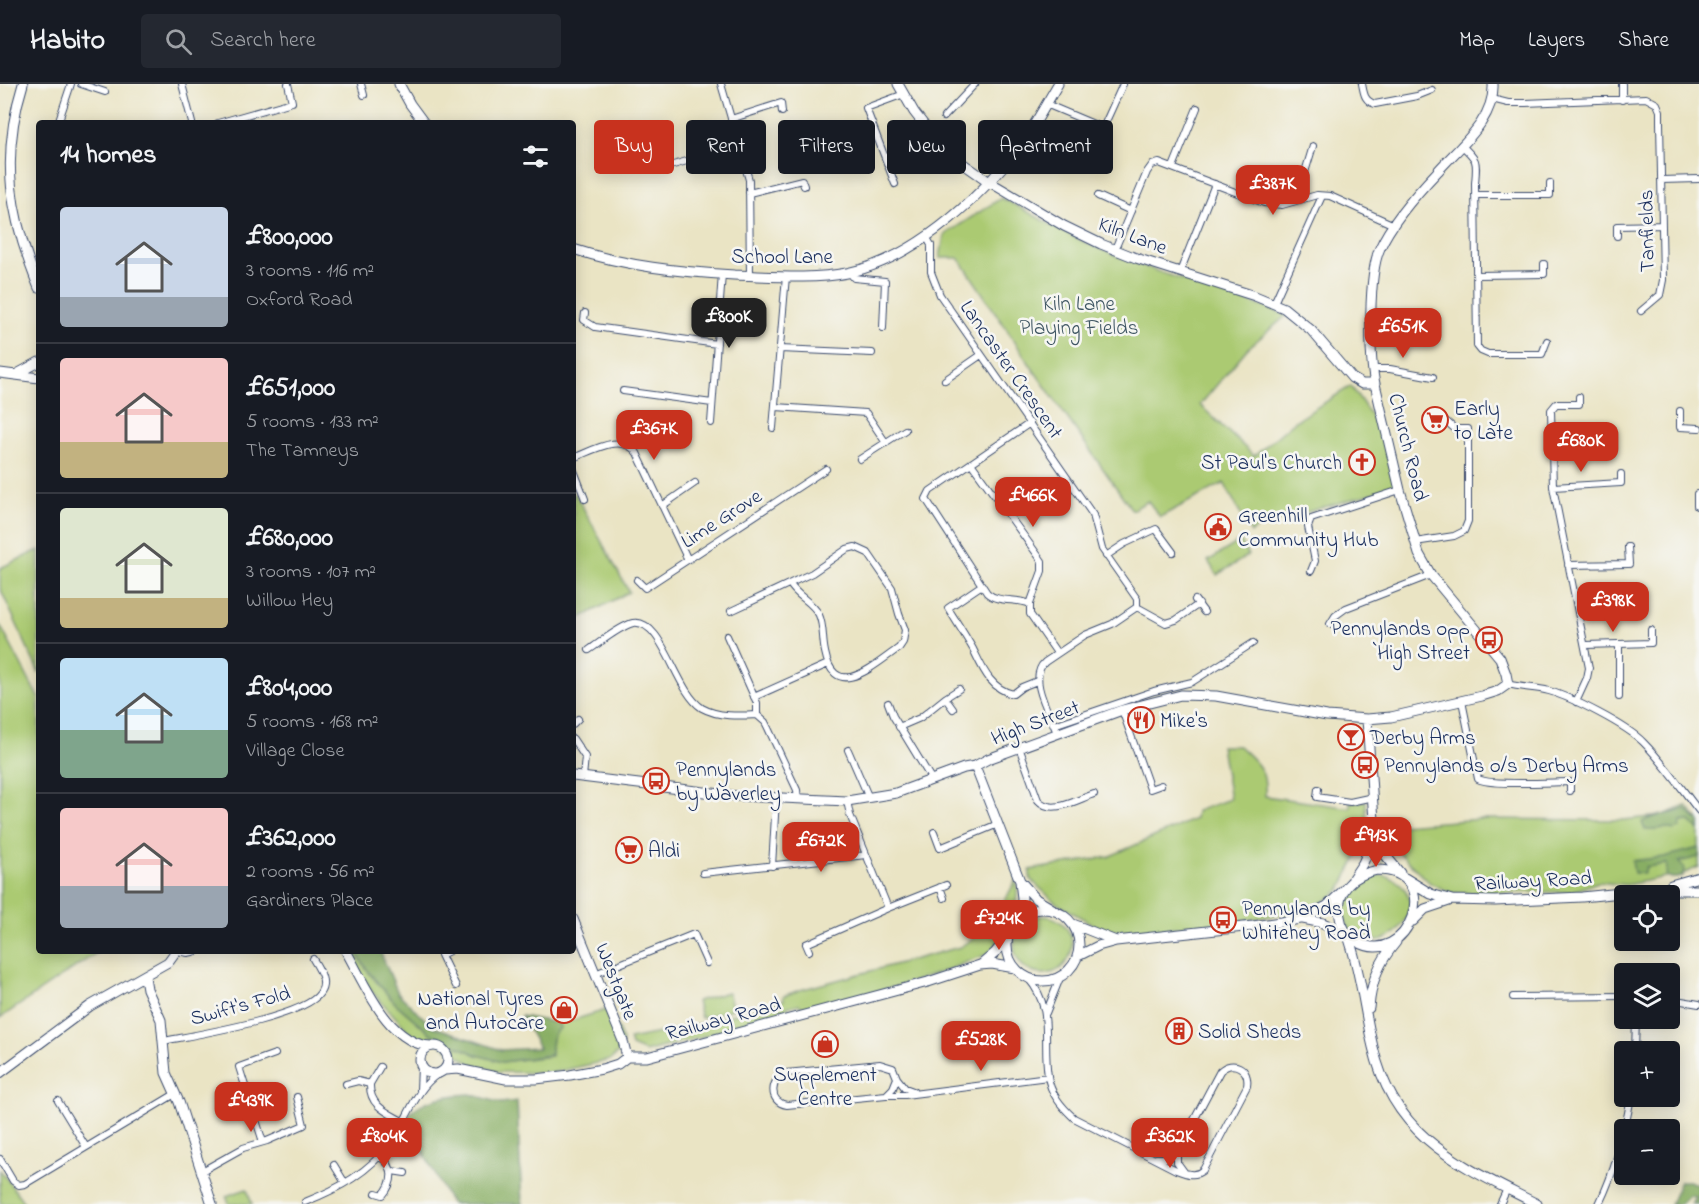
<!DOCTYPE html>
<html lang="en">
<head>
<meta charset="utf-8">
<style>
	:root { --surface:#171b24; --page:#242831; --text:#f1f3f6; --muted:#9ea1a6; --line:#363941; --accent:#c8321e }
	body { margin:0; font-family:"Indie Flower",sans-serif; background:var(--page); color:var(--text); height:100vh; display:flex; flex-direction:column; font-size:22px; white-space:nowrap }
	* { box-sizing:border-box; margin:0 }
	p { font-size:20px; color:var(--muted) }
	.icon { flex:none; width:33px; height:33px; fill:none; stroke:currentColor; stroke-width:2; stroke-linecap:round; stroke-linejoin:round }
	.map { position:relative; flex:1; overflow:hidden }
	.panel { position:absolute; left:36px; top:36px; width:540px; height:834px; display:flex; flex-direction:column; background:var(--surface); border-radius:6px; box-shadow:0 3px 15px #0003 }
	.panel>* { flex:none }
	.guide { position:absolute; left:594px; top:36px; width:570px; height:54px; display:flex; gap:12px }
	.tools { position:absolute; left:1614px; top:801px; display:grid; gap:12px }
	.tools a { display:grid; place-items:center; width:66px; height:66px; border-radius:6px; background:var(--surface); box-shadow:0 3px 15px #0003; font-size:30px }
	.price { position:absolute; translate:-50% -51px; padding:0 14px; border-radius:12px; background:var(--accent); color:#fff; font-size:20px; line-height:39px; filter:drop-shadow(0 2px 3px #0008) }
	.price::after { content:''; position:absolute; left:50%; top:36px; width:18px; height:14px; margin-left:-9px; background:inherit; clip-path:polygon(0 0,100% 0,50% 100%) }
	.price.selected { background:#222; color:#fff }
	ul { padding:0; list-style:none }
	li { display:flex; align-items:center; gap:18px; height:150px; padding:0 24px }
	li+li { border-top:2px solid var(--line) }
	li span { display:grid; place-items:center; flex:none; width:168px; height:120px; border-radius:6px; color:#555 }
	li>.icon { margin-inline-start:auto }
	span .icon { width:72px; height:72px; fill:#fffc; stroke-width:1 }
	li b { font-size:26px }
	h2 { display:flex; justify-content:space-between; align-items:center; height:72px; padding:0 24px; font-size:26px }
	.tag { padding:0 21px; border-radius:6px; background:var(--surface); box-shadow:0 3px 15px #0003; font-size:21px; line-height:54px }
	.tag.selected { background:var(--accent); color:#fff }
	header { display:flex; align-items:center; gap:36px; box-sizing:border-box; height:84px; padding:0 30px; background:var(--surface); border-bottom:2px solid var(--line) }
	header strong { font-size:28px }
	nav { display:flex; gap:33px; margin-inline-start:auto; font-size:21px }
	.search { width:420px; height:54px; background:var(--page); display:flex; align-items:center; gap:15px; box-sizing:border-box; padding:0 21px; border-radius:6px; color:var(--muted); font-size:22px }
	.map>svg:first-child { display:block }
</style>
</head>
<body>
<header>
<strong>Habito</strong>
<div class="search"><svg class="icon" aria-label="search" viewBox="0 0 24 24"><circle cx="10" cy="10" r="6"/><path d="M15 15l6 6"/></svg>Search here</div>
<nav><a>Map</a><a>Layers</a><a>Share</a></nav>
</header>
<div class="map">
<svg width="1699" height="1120" viewBox="0 0 1699 1120">
	<rect width="100%" height="100%" fill="#f6f6f2"/>
	<filter id="ink" filterUnits="userSpaceOnUse"><feTurbulence type="fractalNoise" baseFrequency=".0167" numOctaves="2"/><feDisplacementMap in="SourceGraphic" scale="12" xChannelSelector="R" yChannelSelector="G"/><feConvolveMatrix kernelMatrix="1 2 1 2 8 2 1 2 1" color-interpolation-filters="sRGB"/></filter>
	<filter id="wash" filterUnits="userSpaceOnUse"><feTurbulence type="fractalNoise" baseFrequency=".008" numOctaves="4" result="noise"/><feDisplacementMap in="SourceGraphic" scale="24" xChannelSelector="R" yChannelSelector="G"/><feGaussianBlur stdDeviation="1.35" result="paint"/><feColorMatrix in="noise" values="0 0 0 0 0 0 0 0 0 0 0 0 0 0 0 0 0 1.4 0 .05"/><feComposite in="paint" operator="in"/></filter>
	<g filter="url(#wash)">
		<rect width="100%" height="100%" fill="#eae4c4"/>
		<!-- green -->
		<path fill="#abca72" stroke="#637c68" stroke-width="1.5" d="M1001 114C1035 130 1065 151 1100 165 1161 191 1225 209 1287 231L1247 265 1200 321 1254 372 1295 337 1351 302 1383 349 1398 402 1262 441 1251 449 1224 399 1160 433 1148 417 1132 426 1035 288 959 174H940L944 151Z
			M575 409 629 508 573 538V411Z
			M1240 457 1249 471 1217 491 1208 477Z
			M39 466V589L0 504V484Z
			M0 541 39 615V867H99L0 934Z
			M1221 662H1239C1257 679 1267 685 1265 712L1350 724V718L1366 717 1367 750 1363 761 1340 806 1325 817 1305 827 1241 837 1130 848 1099 844 1056 819 1030 795V786L1108 773 1195 735 1196 727 1230 715Z
			M1686 722 1699 736V783L1685 789 1626 801 1598 798 1572 808 1451 809 1430 799 1387 757 1386 745 1389 742 1481 735 1623 736 1661 732Z
			M1381 791C1402 794 1417 814 1406 835 1380 882 1321 842 1353 806 1361 796 1369 793 1381 791Z
			M1016 796C1022 817 1005 856 988 869 981 874 973 875 967 878 920 898 870 909 821 922L801 923 799 920 787 923V927L764 936 645 968 631 962 629 955 680 945 784 916 783 912 800 906 960 863 991 842Z
			M1014 861a29 29 0 1 1 58 0a29 29 0 1 1-58 0Z
			M346 867H355L370 890 395 919 431 950 502 978 551 972C551 960 550 951 560 944L558 939 567 938 609 925 623 957 619 968 610 976 551 989 499 988 470 979 436 957H425L412 951 373 909Z
			M728 908 733 925 701 934 697 917Z
			M0 1086 25 1120H0Z
			M247 1105 252 1120H229L226 1112Z"/>
		<!-- forest -->
		<path fill="#88ae64" stroke="#526e61" stroke-width="1.5" d="M1685 725 1699 737V747L1690 737 1681 738 1680 744 1674 746 1666 744 1645 746 1642 738C1654 730 1671 731 1685 725Z
			M1699 764V773L1679 778C1683 783 1685 784 1683 792 1678 795 1671 795 1666 792L1667 780 1646 783 1644 789H1634L1632 777 1664 773Z
			M355 867H380L398 909 432 942 501 966 539 964 521 932 558 939 560 944C550 951 551 960 551 971L502 978 477 971 431 950 395 919 370 890Z
			M470 1010 501 1019 517 1017 522 1120H451L406 1035C416 1015 450 1011 470 1010Z
			M1680 1097H1689L1699 1101V1120H1691L1695 1112 1689 1111 1680 1120H1670Z"/>
	</g>
	<g filter="url(#ink)">
		<g fill="none" stroke-linecap="round" stroke-linejoin="round">
			<defs>
				<path id="street" d="M81 0 105 8
					M182 0 192 39
					M361 0 364 11
					M721 0 749 96 750 192
					M1362 0C1364 9 1364 17 1375 20L1417 12 1432 6
					M1622 0V16
					M1492 15 1508 19H1525L1646 14 1657 20 1660 27V38L1663 196 1660 211 1641 227
					M1046 20 1103 44 1123 0
					M944 33 975 0
					M731 35 781 19 782 28
					M58 39 71 0
					M218 39 292 18 288 0
					M1461 61C1478 76 1477 77 1475 99L1477 262 1481 267 1488 270H1542L1547 257
					M1173 83 1197 24
					M663 84 738 62
					M1661 96 1699 95
					M895 100 866 24 904 10
					M749 109 802 96 804 102
					M1475 111H1550V99
					M1098 112 1131 127
					M1303 115 1302 98 1313 62
					M1617 152V142L1662 141
					M927 154 931 161V188L940 211 1093 431 1102 465 1137 515V523
					M1115 165 1147 88 1152 81 1159 79 1264 119 1282 121 1317 111 1330 112 1394 141
					M849 188 854 194 885 197 883 244
					M1180 188 1215 100
					M1476 191 1544 190V180
					M1274 219 1322 112
					M585 229 584 236 595 243 717 260
					M780 265 872 269
					M1372 285H1390L1433 293
					M945 296 981 271
					M623 307 712 319
					M776 323 866 329 886 359
					M1680 327V343L1699 344
					M711 339 722 190
					M1030 339 930 407 926 415 987 509C998 519 1017 514 1030 520V530L1057 569
					M773 344 786 192
					M573 374C592 367 622 348 637 369L688 476
					M860 375 905 346
					M971 379 1042 477V487L1030 520
					M573 384 585 415
					M1553 403 1621 399V390
					M1697 410V422H1699
					M662 422 695 399
					M1415 458 1454 452 1464 447 1468 437V345H1455L1447 338
					M1106 472 1124 460 1156 445 1173 468
					M1568 481 1629 480 1628 463
					M1311 487 1315 477 1308 443 1311 435 1400 406
					M637 496 645 504 826 385
					M982 501 948 524C956 537 965 551 973 565 982 583 990 605 1013 610L1022 603 1037 597
					M1195 516 1204 528
					M731 527 812 489 847 465 855 463 868 469 892 504 899 530 905 546 903 558 899 564C875 580 835 619 825 568 822 555 824 542 819 531 812 517 797 513 790 500
					M1333 536 1340 542
					M1330 540 1335 532 1346 524 1431 491
					M727 552 757 619V631L765 638 768 644 797 706 798 716
					M1619 560V613
					M1586 561 1651 559V546
					M589 566C601 558 620 542 633 539 663 534 675 607 702 624 718 633 739 632 757 631
					M1508 600C1521 604 1535 603 1549 607 1573 614 1626 641 1643 658 1664 679 1681 704 1699 727
					M754 613 828 580
					M945 614 959 605
					M1462 617 1478 695C1491 702 1552 698 1570 698V707
					M1576 618 1587 594 1589 584 1553 403 1551 326 1556 320H1579V313
					M888 619 893 632 932 696
					M1122 626 1150 705 1161 701
					M573 640 578 635
					M1054 641 1154 607 1192 598 1253 559
					M899 643 920 634 945 614 953 625
					M1057 649C1050 630 1027 594 1045 578L1085 551 1112 540 1137 523 1166 539 1176 536 1199 520
					M573 655 585 673 583 693
					M1019 663 1038 716C1052 732 1078 715 1094 710
					M848 666 869 714
					M1318 705 1317 713 1350 718 1373 713
					M847 717 850 731 888 824
					M934 748 940 764 998 740
					M772 782 776 715
					M703 789 866 771
					M940 803 944 814
					M177 867 188 869 197 867
					M449 867 441 871 456 902
					M809 867 806 860 888 824 946 801
					M595 890 694 850 707 879
					M1028 894C1055 925 1042 955 1048 992 1050 1009 1061 1022 1074 1034L1176 1086C1186 1089 1194 1094 1203 1086L1247 1002C1250 984 1233 975 1220 987L1177 1068V1078L1185 1089
					M1513 913 1624 912
					M1670 915 1699 920
					M1046 929 1060 894
					M164 957C194 951 305 933 320 909 328 898 319 885 313 875
					M1635 968 1636 934
					M880 980 893 984 897 994 893 1004 886 1011 787 1021C768 1018 770 995 786 989Z
					M380 983 370 1000C369 1022 387 1028 404 1038
					M897 994 905 1004 913 1007
					M346 1000 358 997 370 1000
					M420 1006 421 982
					M886 1011H905L1048 993
					M58 1017 86 1063
					M263 1058 239 983 275 970
					M1156 1074H1167L1177 1068
					M0 1075 13 1097 19 1101 25 1100 175 1010
					M334 1081 345 1099
					M202 1087 243 1064 267 1057 304 1041 297 1013
					M392 1087 405 1089
					M376 1109 383 1111C394 1098 395 1082 380 1073
					M305 1118C338 1105 370 1088 391 1058 408 1036 414 1006 438 990
					M1500 1120 1507 1105
					M1599 1120C1615 1087 1625 1049 1631 1012"/>
				<path id="secondary" d="M399 0 410 20 424 39
					M898 0 914 28 938 59 965 81 988 97 1064 142 1101 160 1136 174 1255 212 1284 224 1311 246 1352 294 1362 300H1375
					M573 165C625 182 679 188 734 191 771 192 811 196 847 189 919 174 990 106 1030 47 1040 32 1049 15 1058 0
					M975 682 1020 797 1022 814 1020 834
					M573 692 737 712 847 717 896 709 964 684 975 682 988 675 1122 626 1181 611 1216 612 1327 632 1367 635 1391 633 1482 612 1498 607 1508 600 1506 590 1500 574 1431 491 1419 470 1400 406 1375 300C1369 271 1368 190 1380 164 1392 137 1418 108 1438 87 1460 62 1495 36 1493 0
					M1375 751 1382 767 1400 789
					M1377 786C1447 786 1407 888 1356 857 1337 846 1334 817 1348 801 1356 792 1366 789 1377 786Z
					M1353 794 1363 779 1375 751 1367 635
					M1405 794 1431 810 1452 816 1495 817 1582 813 1651 806H1699
					M1021 798 1036 815 1051 824
					M1671 801 1699 793
					M1007 861a36 36 0 1 1 72 0a36 36 0 1 1-72 0Z
					M573 835 623 957 627 973
					M1303 835 1323 839 1346 850
					M1413 837 1425 825 1449 817
					M1073 840 1116 857
					M1348 852C1361 888 1364 926 1373 963 1394 1055 1461 1081 1537 1120
					M346 867C365 900 388 960 431 962
					M1078 872 1098 862 1116 857 1253 842 1301 835 1327 822 1345 805
					M982 880 995 869 1007 854
					M145 893 147 905 161 936 166 989 179 1018 212 1120
					M1369 924C1371 898 1379 878 1396 858
					M420 976a14 14 0 1 1 28 0a14 14 0 1 1-28 0Z
					M445 986 458 985 506 995H536L570 991 602 985 618 980 627 973H647L928 898 980 881 992 880 1015 884
					M0 989 90 922 168 878 176 867"/>
				<path id="primary" d="M23 0C0 74 10 133 39 204
					M0 289 39 294
					M17 290 39 278"/>
			</defs>
			<!-- street casing -->
			<use href="#street" stroke="#3a4a6d" stroke-width="8"/>
			<!-- secondary casing -->
			<use href="#secondary" stroke="#3a4a6d" stroke-width="11"/>
			<!-- primary casing -->
			<use href="#primary" stroke="#3a4a6d" stroke-width="11"/>
			<!-- street -->
			<use href="#street" stroke="#fff" stroke-width="6"/>
			<!-- secondary -->
			<use href="#secondary" stroke="#fff" stroke-width="9"/>
			<!-- primary -->
			<use href="#primary" stroke="#fff" stroke-width="9"/>
		</g>
	</g>
	<!-- icons -->
	<defs>
		<symbol id="supermarket-ring" viewBox="-11 -11 22 22"><circle r="9.5" fill="#f6f6f2" stroke="#c8321e" stroke-width="1.5"/><path d="M-6-5.5h2.5l.6 2H6L4.5 2H-2.5L-4.4-4H-6ZM-1.5 3.2a1.3 1.3 0 1 0 .1 0ZM3 3.2a1.3 1.3 0 1 0 .1 0Z" fill="#c8321e"/></symbol>
		<symbol id="church-ring" viewBox="-11 -11 22 22"><circle r="9.5" fill="#f6f6f2" stroke="#c8321e" stroke-width="1.5"/><path d="M-1.2-6h2.4v3.5h3.3v2.4h-3.3V6h-2.4V-.1h-3.3v-2.4h3.3Z" fill="#c8321e"/></symbol>
		<symbol id="civic-ring" viewBox="-11 -11 22 22"><circle r="9.5" fill="#f6f6f2" stroke="#c8321e" stroke-width="1.5"/><path d="M-.6-6.5H3V-4.5H.6V-3L4-1V1h2V6H-6V1h2V-1L-.6-3ZM-1.2 2.5V6h2.4V2.5Z" fill="#c8321e"/></symbol>
		<symbol id="bus-ring" viewBox="-11 -11 22 22"><circle r="9.5" fill="#f6f6f2" stroke="#c8321e" stroke-width="1.5"/><path d="M-5-6H5V4H4V6H2V4H-2V6H-4V4H-5ZM-3.5-4V0h7V-4ZM-3.5 1.2v1.5H-2V1.2ZM2 1.2v1.5H3.5V1.2Z" fill="#c8321e"/></symbol>
		<symbol id="restaurant-ring" viewBox="-11 -11 22 22"><circle r="9.5" fill="#f6f6f2" stroke="#c8321e" stroke-width="1.5"/><path d="M-5-6h1v4h1v-4h1v4h1v-4h1v5L-1.5 .5V6h-2V.5L-5-1ZM5-6V6H3V1.5H1.5Q1.5-4 5-6Z" fill="#c8321e"/></symbol>
		<symbol id="bar-ring" viewBox="-11 -11 22 22"><circle r="9.5" fill="#f6f6f2" stroke="#c8321e" stroke-width="1.5"/><path d="M-6-5H6L.8 .8V4.5H3.5V6h-7V4.5H-.8V.8Z" fill="#c8321e"/></symbol>
		<symbol id="shop-ring" viewBox="-11 -11 22 22"><circle r="9.5" fill="#f6f6f2" stroke="#c8321e" stroke-width="1.5"/><path d="M-5-2.5h2.3a2.7 3.5 0 0 1 5.4 0H5L5.5 6h-11ZM-1.5-2.5h3a1.5 2.3 0 0 0-3 0Z" fill="#c8321e"/></symbol>
		<symbol id="building-ring" viewBox="-11 -11 22 22"><circle r="9.5" fill="#f6f6f2" stroke="#c8321e" stroke-width="1.5"/><path d="M-4-6H4V6H1V3H-1V6H-4ZM-2.5-4.3h1.7v1.8h-1.7ZM.8-4.3h1.7v1.8H.8ZM-2.5-1h1.7V.8h-1.7ZM.8-1h1.7V.8H.8Z" fill="#c8321e"/></symbol>
	</defs>
	<g fill-rule="evenodd">
		<use href="#supermarket-ring" x="1420" y="321" width="30" height="30"/>
		<use href="#church-ring" x="1347" y="363" width="30" height="30"/>
		<use href="#civic-ring" x="1203" y="428" width="30" height="30"/>
		<use href="#bus-ring" x="1474" y="541" width="30" height="30"/>
		<use href="#restaurant-ring" x="1126" y="621" width="30" height="30"/>
		<use href="#bar-ring" x="1336" y="638" width="30" height="30"/>
		<use href="#bus-ring" x="1350" y="666" width="30" height="30"/>
		<use href="#bus-ring" x="641" y="682" width="30" height="30"/>
		<use href="#supermarket-ring" x="614" y="751" width="30" height="30"/>
		<use href="#bus-ring" x="1208" y="821" width="30" height="30"/>
		<use href="#shop-ring" x="549" y="911" width="30" height="30"/>
		<use href="#building-ring" x="1164" y="932" width="30" height="30"/>
		<use href="#shop-ring" x="810" y="945" width="30" height="30"/>
	</g>
	<g text-anchor="middle" stroke-width="5" stroke-linejoin="round" paint-order="stroke">
		<!-- street labels -->
		<g font-size="21" fill="#1b2f5e" stroke="#f6f6f2">
			<text transform="translate(1646 147) rotate(-91)" y="7">Tanfields</text>
			<text transform="translate(1133 151) rotate(21)" y="7">Kiln Lane</text>
			<text x="782" y="179">School Lane</text>
			<text transform="translate(1012 285) rotate(55)" y="7">Lancaster Crescent</text>
			<text transform="translate(1409 363) rotate(76)" y="7">Church Road</text>
			<text transform="translate(721 434) rotate(-33)" y="7">Lime Grove</text>
			<text transform="translate(1035 638) rotate(-21)" y="7">High Street</text>
			<text transform="translate(1533 796) rotate(-3)" y="7">Railway Road</text>
			<text transform="translate(617 897) rotate(68)" y="7">Westgate</text>
			<text transform="translate(240 921) rotate(-15)" y="7">Swift's Fold</text>
			<text transform="translate(723 934) rotate(-15)" y="7">Railway Road</text>
		</g>
		<!-- park labels -->
		<g font-size="21" fill="#3f5663" stroke="#f6f6f2">
			<text x="1079" y="226">Kiln Lane<tspan x="1079" dy="24">Playing Fields</tspan></text>
		</g>
		<!-- poi labels -->
		<g font-size="21" fill="#1b2f5e" stroke="#f6f6f2" text-anchor="start">
			<text x="1454" y="331">Early<tspan x="1454" dy="24">to Late</tspan></text>
			<text x="1342" y="385" text-anchor="end">St Paul's Church</text>
			<text x="1238" y="438">Greenhill<tspan x="1238" dy="24">Community Hub</tspan></text>
			<text x="1470" y="551" text-anchor="end">Pennylands opp<tspan x="1470" dy="24">High Street</tspan></text>
			<text x="1160" y="643">Mike's</text>
			<text x="1370" y="660">Derby Arms</text>
			<text x="1384" y="688">Pennylands o/s Derby Arms</text>
			<text x="676" y="692">Pennylands<tspan x="676" dy="24">by Waverley</tspan></text>
			<text x="648" y="773">Aldi</text>
			<text x="1242" y="831">Pennylands by<tspan x="1242" dy="24">Whitehey Road</tspan></text>
			<text x="544" y="921" text-anchor="end">National Tyres<tspan x="544" dy="24">and Autocare</tspan></text>
			<text x="1198" y="954">Solid Sheds</text>
			<text x="825" y="997" text-anchor="middle">Supplement<tspan x="825" dy="24">Centre</tspan></text>
		</g>
	</g>
</svg>
<div class="tools">
<a><svg class="icon" aria-label="locate" viewBox="0 0 24 24"><circle cx="12" cy="12" r="6"/><path d="M12 2v4M12 18v4M2 12h4M18 12h4"/></svg></a>
<a><svg class="icon" aria-label="layers" viewBox="0 0 24 24"><path d="M12 4l9 5-9 5-9-5zM3 14l9 5 9-5"/></svg></a>
<a>+</a>
<a>−</a>
</div>
<b class="price" style="left:1273px;top:132px">£387K</b>
<b class="price selected" style="left:729px;top:265px">£800K</b>
<b class="price" style="left:1403px;top:275px">£651K</b>
<b class="price" style="left:654px;top:377px">£367K</b>
<b class="price" style="left:1581px;top:389px">£680K</b>
<b class="price" style="left:1033px;top:444px">£466K</b>
<b class="price" style="left:1613px;top:549px">£398K</b>
<b class="price" style="left:1376px;top:784px">£913K</b>
<b class="price" style="left:821px;top:789px">£672K</b>
<b class="price" style="left:999px;top:867px">£724K</b>
<b class="price" style="left:981px;top:988px">£528K</b>
<b class="price" style="left:251px;top:1049px">£439K</b>
<b class="price" style="left:384px;top:1085px">£804K</b>
<b class="price" style="left:1170px;top:1085px">£362K</b>
<div class="guide">
<a class="tag selected">Buy</a>
<a class="tag">Rent</a>
<a class="tag">Filters</a>
<a class="tag">New</a>
<a class="tag">Apartment</a>
</div>
<section class="panel">
<h2>14 homes<svg class="icon" aria-label="filters" viewBox="0 0 24 24"><path d="M4 7h16M4 17h16"/><circle cx="9" cy="7" r="2"/><circle cx="15" cy="17" r="2"/></svg></h2>
<ul>
<li><span style="background:linear-gradient(#c9d6e8 75%,#9aa5b1 0)"><svg class="icon" aria-label="home" viewBox="0 0 24 24"><path d="M3 11l9-7 9 7M6 9v11h12V9"/></svg></span><div><b>£800,000</b><p>3 rooms · 116 m²</p><p>Oxford Road</p></div></li>
<li><span style="background:linear-gradient(#f6c9c9 70%,#c2b280 0)"><svg class="icon" aria-label="home" viewBox="0 0 24 24"><path d="M3 11l9-7 9 7M6 9v11h12V9"/></svg></span><div><b>£651,000</b><p>5 rooms · 133 m²</p><p>The Tamneys</p></div></li>
<li><span style="background:linear-gradient(#dfe7d0 75%,#c2b280 0)"><svg class="icon" aria-label="home" viewBox="0 0 24 24"><path d="M3 11l9-7 9 7M6 9v11h12V9"/></svg></span><div><b>£680,000</b><p>3 rooms · 107 m²</p><p>Willow Hey</p></div></li>
<li><span style="background:linear-gradient(#bfe0f5 60%,#7fa58c 0)"><svg class="icon" aria-label="home" viewBox="0 0 24 24"><path d="M3 11l9-7 9 7M6 9v11h12V9"/></svg></span><div><b>£804,000</b><p>5 rooms · 168 m²</p><p>Village Close</p></div></li>
<li><span style="background:linear-gradient(#f6c9c9 65%,#9aa5b1 0)"><svg class="icon" aria-label="home" viewBox="0 0 24 24"><path d="M3 11l9-7 9 7M6 9v11h12V9"/></svg></span><div><b>£362,000</b><p>2 rooms · 56 m²</p><p>Gardiners Place</p></div></li>
</ul>
</section>
</div>
</body>
</html>
